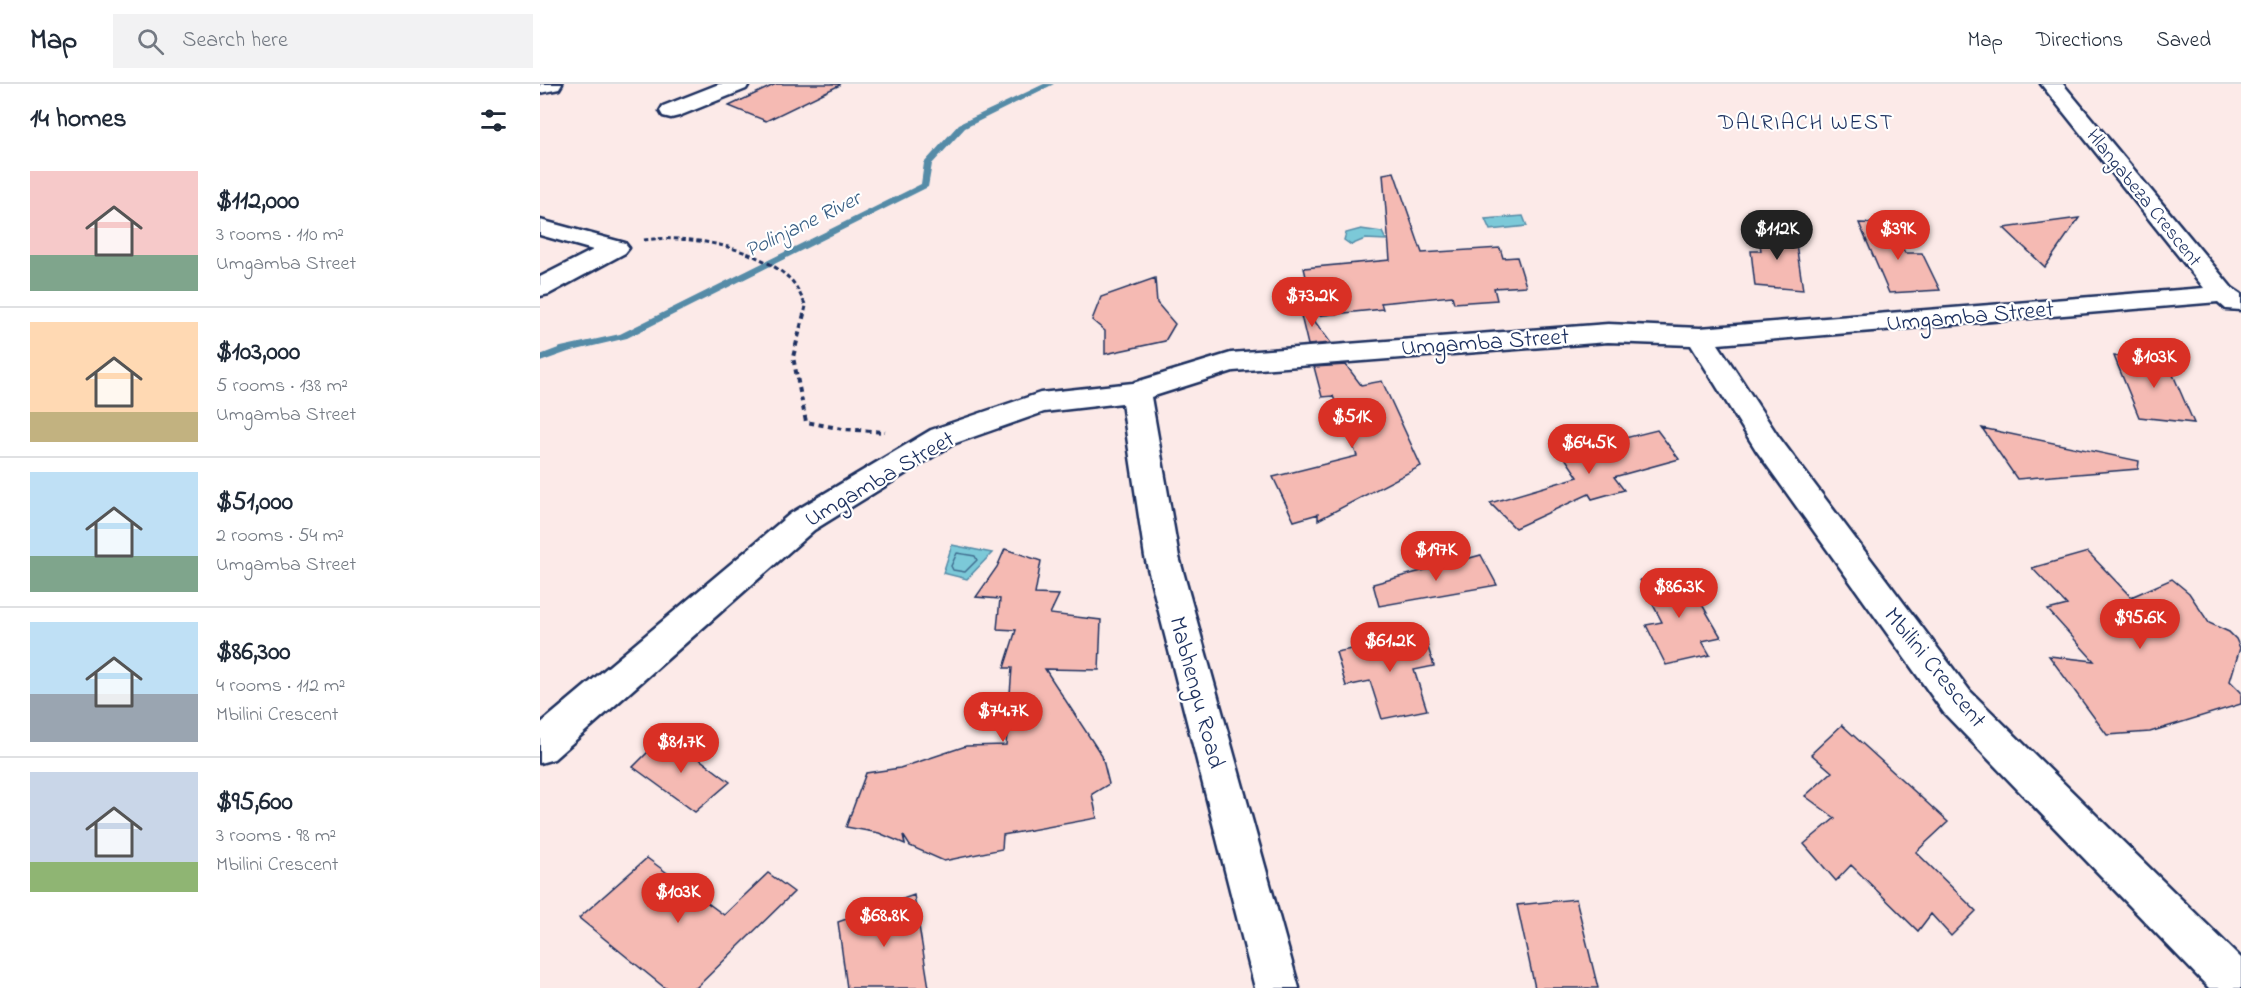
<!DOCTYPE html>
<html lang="en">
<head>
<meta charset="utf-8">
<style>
	:root { --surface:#fff; --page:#f2f2f3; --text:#1f2937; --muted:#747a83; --line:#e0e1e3; --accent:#d93025 }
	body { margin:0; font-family:"Indie Flower",sans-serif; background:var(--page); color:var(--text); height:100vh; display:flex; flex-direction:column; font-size:22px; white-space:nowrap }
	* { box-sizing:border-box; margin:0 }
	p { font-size:20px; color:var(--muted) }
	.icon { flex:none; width:33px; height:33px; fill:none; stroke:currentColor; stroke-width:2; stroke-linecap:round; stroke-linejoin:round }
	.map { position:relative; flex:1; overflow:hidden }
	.panel { display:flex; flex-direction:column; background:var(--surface); width:540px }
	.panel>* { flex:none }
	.price { position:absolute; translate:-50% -51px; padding:0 14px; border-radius:21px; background:var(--accent); color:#fff; font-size:20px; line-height:39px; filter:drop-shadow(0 2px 3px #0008) }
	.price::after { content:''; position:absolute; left:50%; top:36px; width:18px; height:14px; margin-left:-9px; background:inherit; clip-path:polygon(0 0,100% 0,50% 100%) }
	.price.current { background:#222; color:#fff }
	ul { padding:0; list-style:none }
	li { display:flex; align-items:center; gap:18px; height:150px; padding:0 30px }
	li+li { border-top:2px solid var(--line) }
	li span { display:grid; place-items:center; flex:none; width:168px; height:120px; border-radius:0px; color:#555 }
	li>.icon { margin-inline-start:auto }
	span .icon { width:72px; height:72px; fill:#fffc; stroke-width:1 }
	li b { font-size:26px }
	h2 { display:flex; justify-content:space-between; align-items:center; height:72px; padding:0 30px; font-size:26px }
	header { display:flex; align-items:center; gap:36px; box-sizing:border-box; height:84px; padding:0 30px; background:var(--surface); border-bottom:2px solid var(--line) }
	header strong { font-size:28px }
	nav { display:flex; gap:33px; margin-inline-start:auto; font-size:21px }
	.search { width:420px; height:54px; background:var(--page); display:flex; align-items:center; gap:15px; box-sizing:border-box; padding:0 21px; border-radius:0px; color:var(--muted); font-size:22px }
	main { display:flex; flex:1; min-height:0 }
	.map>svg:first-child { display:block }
</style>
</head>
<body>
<header>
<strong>Map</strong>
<div class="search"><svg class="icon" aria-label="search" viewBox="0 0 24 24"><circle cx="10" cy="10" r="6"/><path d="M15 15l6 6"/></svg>Search here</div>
<nav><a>Map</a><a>Directions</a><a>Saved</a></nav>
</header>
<main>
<section class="panel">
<h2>14 homes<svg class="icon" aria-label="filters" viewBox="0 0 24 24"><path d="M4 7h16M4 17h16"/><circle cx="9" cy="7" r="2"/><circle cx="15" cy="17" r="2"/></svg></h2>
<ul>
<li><span style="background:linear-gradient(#f6c9c9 70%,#7fa58c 0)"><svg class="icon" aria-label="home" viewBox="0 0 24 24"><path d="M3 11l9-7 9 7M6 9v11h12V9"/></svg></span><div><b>$112,000</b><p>3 rooms · 110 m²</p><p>Umgamba Street</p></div></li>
<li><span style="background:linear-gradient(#ffd9b3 75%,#c2b280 0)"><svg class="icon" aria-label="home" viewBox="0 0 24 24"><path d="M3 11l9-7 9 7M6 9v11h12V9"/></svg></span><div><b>$103,000</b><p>5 rooms · 138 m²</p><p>Umgamba Street</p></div></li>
<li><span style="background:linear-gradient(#bfe0f5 70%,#7fa58c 0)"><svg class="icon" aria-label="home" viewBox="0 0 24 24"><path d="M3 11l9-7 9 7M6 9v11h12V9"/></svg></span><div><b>$51,000</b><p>2 rooms · 54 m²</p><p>Umgamba Street</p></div></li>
<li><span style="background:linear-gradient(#bfe0f5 60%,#9aa5b1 0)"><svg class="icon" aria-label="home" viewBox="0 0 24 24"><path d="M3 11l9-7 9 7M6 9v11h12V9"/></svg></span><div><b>$86,300</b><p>4 rooms · 112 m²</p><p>Mbilini Crescent</p></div></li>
<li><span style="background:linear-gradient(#c9d6e8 75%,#8fb573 0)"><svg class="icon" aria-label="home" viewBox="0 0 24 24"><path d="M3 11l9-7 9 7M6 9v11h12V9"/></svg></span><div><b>$95,600</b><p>3 rooms · 98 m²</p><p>Mbilini Crescent</p></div></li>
</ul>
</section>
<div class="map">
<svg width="1701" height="904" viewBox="0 0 1701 904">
	<rect width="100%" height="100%" fill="#fceae8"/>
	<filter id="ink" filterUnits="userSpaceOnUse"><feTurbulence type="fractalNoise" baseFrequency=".0167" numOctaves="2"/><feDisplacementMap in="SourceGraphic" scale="12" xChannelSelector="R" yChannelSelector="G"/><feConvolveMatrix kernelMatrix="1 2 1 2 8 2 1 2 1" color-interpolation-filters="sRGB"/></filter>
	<g filter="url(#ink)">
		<!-- water -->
		<path fill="#7bc9d8" stroke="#558ba7" stroke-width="1.5" d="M983 132 987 142 950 146 945 135Z
			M821 145 842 148 846 156 825 155 811 161 804 156 806 149Z
			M412 461 452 469 427 495 403 489Z"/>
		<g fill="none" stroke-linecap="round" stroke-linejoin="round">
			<!-- shore -->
			<path stroke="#416d8f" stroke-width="1.5" d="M417 469 435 472 437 476 425 488 413 486 411 482Z"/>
			<!-- stream -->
			<path fill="#558ba7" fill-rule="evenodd" d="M504 0H514L425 44 392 80 388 103 87 254 28 268 0 278V271L21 263 80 250 381 100 384 79 419 40Z"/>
		</g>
		<!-- building -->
		<path fill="#f5bab3" stroke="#1b2f5e" stroke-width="1.5" d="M236 0H300V1L226 37 189 22Z
			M854 88 882 169 960 164 963 174 977 173 986 202 954 204 957 216 914 219 912 212 841 219 843 225 775 232 764 184 850 176 843 90Z
			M1539 134 1505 183 1464 144Z
			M1319 139 1351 140 1365 169H1382L1400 206 1349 209Z
			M1218 144 1254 147 1263 206 1215 202 1211 167H1221Z
			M615 194 617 219 635 240 625 257 565 270V247L552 236 561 213Z
			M757 215H758L791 259 768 261Z
			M1574 272 1627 277 1654 339 1599 333Z
			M806 281 821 301 842 297 881 382 778 436V430L754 437 733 393 817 372 793 312 782 313 774 283Z
			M1442 344 1599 377 1598 385 1477 395Z
			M1117 346 1139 375 1074 393 1084 406 1052 415 1049 410 975 444 950 419 1038 393 1019 365 1062 355 1065 359Z
			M465 465 501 477 495 510 519 511 510 530 561 536 559 586 505 585 562 672 569 700 552 710 557 734 463 751 462 765 404 777 370 762 363 751 365 760 339 749 306 743 326 689 360 684 426 662 466 661 472 584H464L476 546 457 545 460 515 436 513 457 483Z
			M1548 468 1591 513 1632 495 1649 509 1669 539 1689 548 1696 555 1700 564 1690 597 1701 608V620L1610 648 1567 651 1509 572 1554 577 1508 526 1527 521 1492 484Z
			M941 471 957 501 839 522 833 500Z
			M1143 488 1181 553 1162 557 1170 571 1126 581 1106 541 1122 538 1100 496Z
			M884 551 894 582 874 586 887 626 842 635 830 597 806 602 796 568Z
			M1302 641 1408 738 1376 768 1436 827 1411 852 1391 830 1378 847 1311 781 1296 797 1264 760 1295 734 1265 712 1292 688 1271 670Z
			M126 650 190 698 155 728 93 683Z
			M107 774 184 831 228 789 254 808 156 904H125L39 834Z
			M374 811 389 904H307L298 838Z
			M1036 815 1058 904H995L977 821Z"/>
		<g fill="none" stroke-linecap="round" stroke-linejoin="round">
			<defs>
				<path id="minor" d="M0 0H22L19 5 0 9Z
					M179 0H209L206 5 139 32 131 34 123 32 120 27 123 22Z
					M1501 0H1523L1692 204 1701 210V226L1686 225 1678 218 1178 260 1238 352 1430 607 1701 874V904H1669L1404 629 1216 366 1151 261 1068 258 693 287 611 313 639 473 759 904H715L605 473 582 319 504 328 413 360 274 446 14 675 0 679V640L250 430 391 346 500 309 593 299 691 269 1068 240 1160 244 1664 204Z
					M0 136 85 159 89 164 85 169 9 210 0 212V193L53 166 0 151Z"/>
			</defs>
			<!-- minor casing -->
			<use href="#minor" stroke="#1b2f5e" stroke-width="5"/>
			<!-- path-far1 -->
			<path stroke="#1b2f5e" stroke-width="3" stroke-dasharray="4.5 3" stroke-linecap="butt" d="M104 156C147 150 216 163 249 194 257 201 261 213 266 222L264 231"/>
			<!-- path -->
			<path stroke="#1b2f5e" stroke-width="4" stroke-dasharray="5 4.5" stroke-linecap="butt" d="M264 230 253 273 266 338 303 345 345 348"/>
			<!-- minor -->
			<use href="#minor" fill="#fff" fill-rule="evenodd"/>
		</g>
	</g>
	<g text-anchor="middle" stroke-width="4.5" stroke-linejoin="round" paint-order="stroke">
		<!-- far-street labels -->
		<g font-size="20" fill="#1b2f5e" stroke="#fff">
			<text transform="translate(1605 113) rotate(51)" y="7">Hlangabeza Crescent</text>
		</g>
		<!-- far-neighbourhood labels -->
		<g font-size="22" letter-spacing="1.5" fill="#1b2f5e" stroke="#fff">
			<text x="1266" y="45">DALRIACH WEST</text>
		</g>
		<!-- far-water labels -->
		<g font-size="22" font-style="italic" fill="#385d83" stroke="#fff">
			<text transform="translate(262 139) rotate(-26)" y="8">Polinjane River</text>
		</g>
		<!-- street labels -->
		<g font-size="24" fill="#1b2f5e" stroke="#fff">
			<text transform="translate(1430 231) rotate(-5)" y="8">Umgamba Street</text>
			<text transform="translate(945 257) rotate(-4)" y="8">Umgamba Street</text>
			<text transform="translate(339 394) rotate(-30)" y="8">Umgamba Street</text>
			<text transform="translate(1396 583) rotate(51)" y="8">Mbilini Crescent</text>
			<text transform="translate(658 608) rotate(75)" y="8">Mabhengu Road</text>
		</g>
	</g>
</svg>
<b class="price current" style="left:1237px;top:177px">$112K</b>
<b class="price" style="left:1358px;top:177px">$39K</b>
<b class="price" style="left:772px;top:244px">$73.2K</b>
<b class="price" style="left:1614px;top:305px">$103K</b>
<b class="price" style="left:812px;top:365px">$51K</b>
<b class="price" style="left:1049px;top:391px">$64.5K</b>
<b class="price" style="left:896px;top:498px">$197K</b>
<b class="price" style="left:1139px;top:535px">$86.3K</b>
<b class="price" style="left:1600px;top:566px">$95.6K</b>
<b class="price" style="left:850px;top:589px">$61.2K</b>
<b class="price" style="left:463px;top:659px">$74.7K</b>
<b class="price" style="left:141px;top:690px">$81.7K</b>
<b class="price" style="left:138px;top:840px">$103K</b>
<b class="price" style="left:344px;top:864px">$68.8K</b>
</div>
</main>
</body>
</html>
